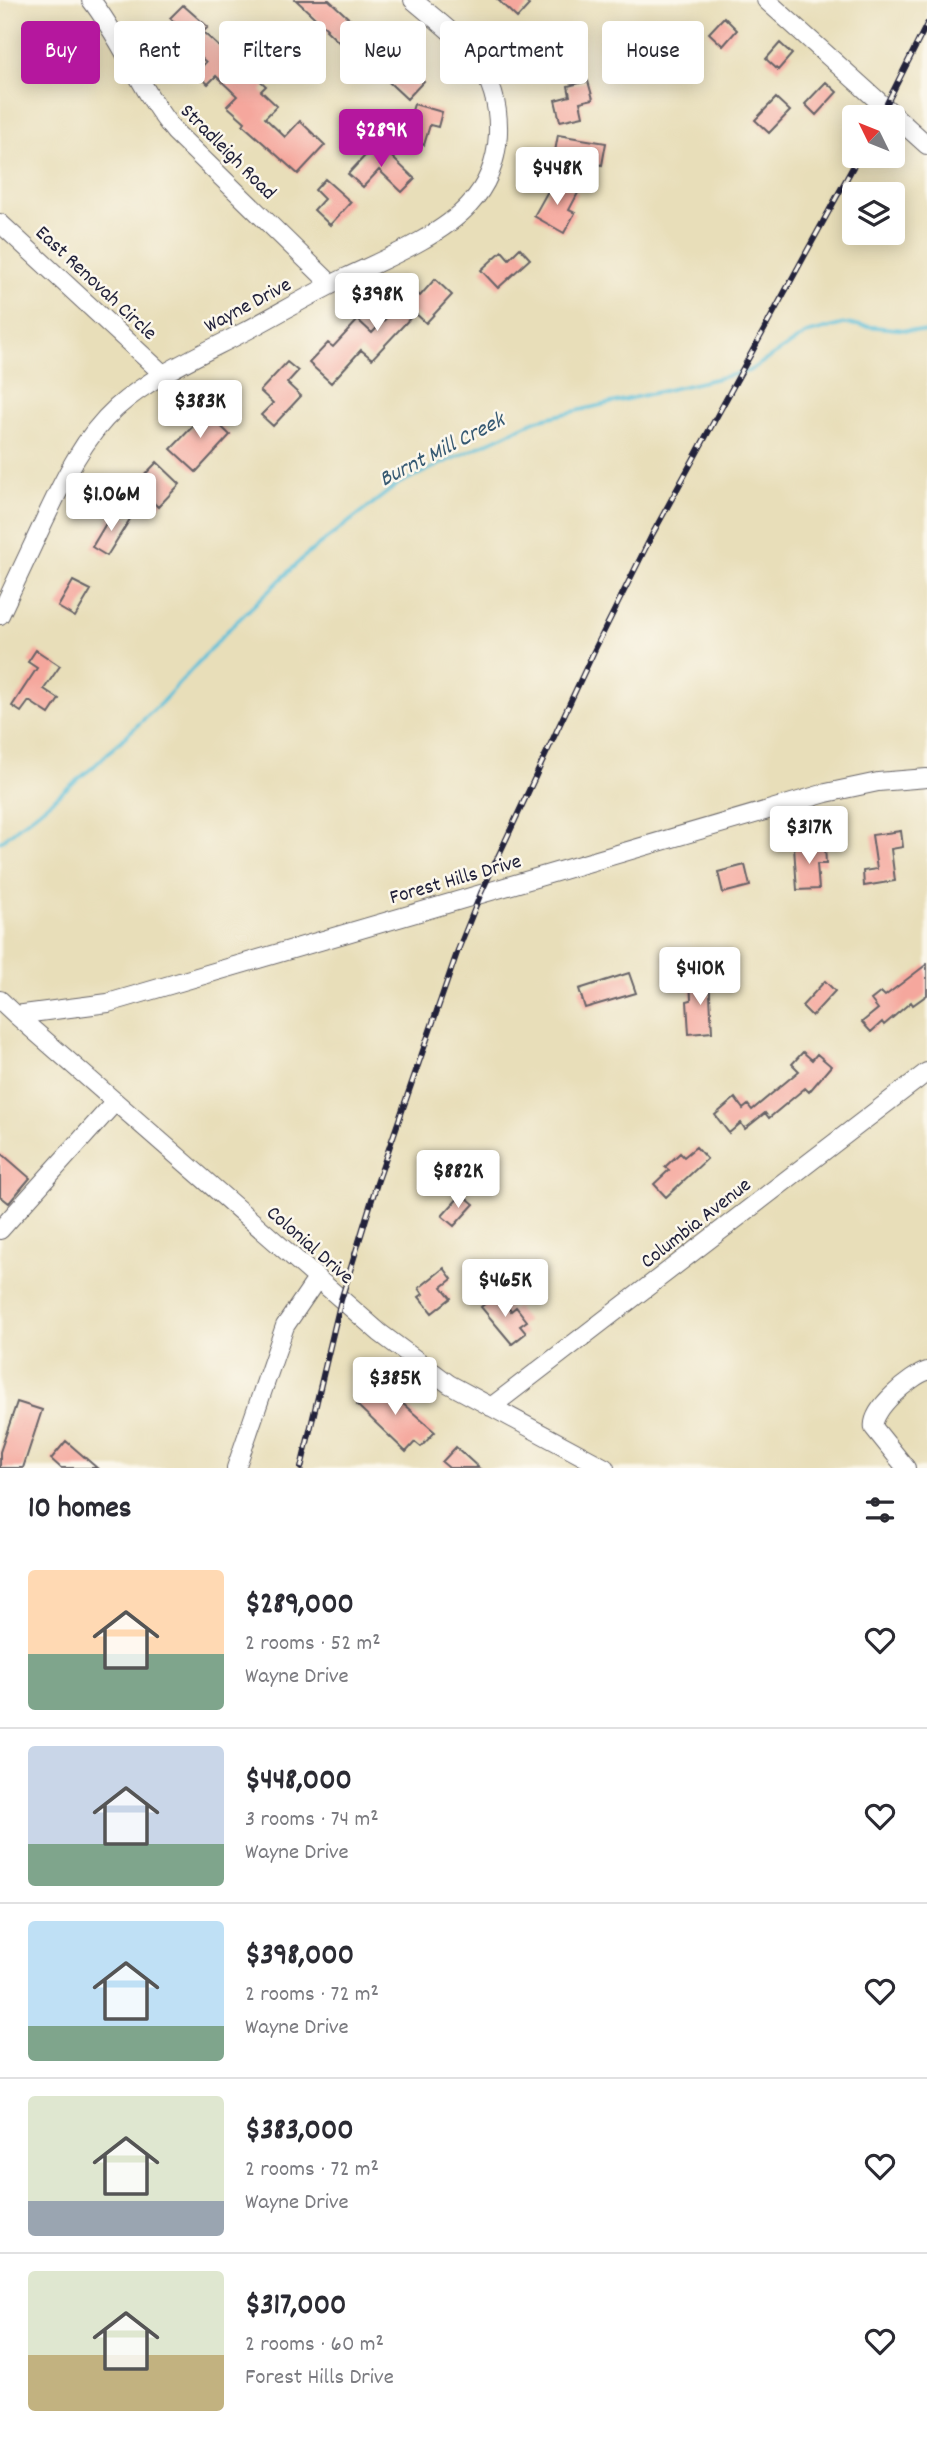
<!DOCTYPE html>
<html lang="en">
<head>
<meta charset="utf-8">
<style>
	:root { --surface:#fff; --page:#f7f7f7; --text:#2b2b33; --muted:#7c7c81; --line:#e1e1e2; --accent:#b5179e }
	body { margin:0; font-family:Dekko,sans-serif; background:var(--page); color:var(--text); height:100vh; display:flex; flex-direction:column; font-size:26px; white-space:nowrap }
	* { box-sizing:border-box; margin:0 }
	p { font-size:23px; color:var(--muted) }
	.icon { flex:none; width:38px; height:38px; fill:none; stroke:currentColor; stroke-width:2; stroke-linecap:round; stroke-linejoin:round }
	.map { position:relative; height:1468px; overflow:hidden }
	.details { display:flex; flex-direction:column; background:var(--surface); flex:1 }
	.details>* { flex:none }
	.top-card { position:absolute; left:21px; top:21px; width:886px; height:63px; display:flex; gap:14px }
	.needle { width:46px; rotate:313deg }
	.tools { position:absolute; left:842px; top:105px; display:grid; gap:14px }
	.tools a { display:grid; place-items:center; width:63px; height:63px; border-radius:7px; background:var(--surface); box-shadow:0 4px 18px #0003; font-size:35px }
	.price { position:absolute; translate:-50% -60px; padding:0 16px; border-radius:7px; background:#fff; color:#222; font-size:23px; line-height:46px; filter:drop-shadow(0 2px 4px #0008) }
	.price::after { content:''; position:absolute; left:50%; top:42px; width:21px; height:16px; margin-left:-10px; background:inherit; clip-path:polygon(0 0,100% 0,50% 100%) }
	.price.current { background:var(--accent); color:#fff }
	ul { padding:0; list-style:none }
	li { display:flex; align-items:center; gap:21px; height:175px; padding:0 28px }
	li+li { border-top:2px solid var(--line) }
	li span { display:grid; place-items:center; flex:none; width:196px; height:140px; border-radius:7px; color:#555 }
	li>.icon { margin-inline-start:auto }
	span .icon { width:84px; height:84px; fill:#fffc; stroke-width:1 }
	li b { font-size:30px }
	h2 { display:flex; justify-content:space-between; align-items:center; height:84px; padding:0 28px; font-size:30px }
	.chip { padding:0 24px; border-radius:7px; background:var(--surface); box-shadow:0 4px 18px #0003; font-size:24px; line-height:63px }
	.chip.current { background:var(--accent); color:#fff }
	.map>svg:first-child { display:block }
</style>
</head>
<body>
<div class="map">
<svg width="927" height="1468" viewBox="0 0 927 1468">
	<rect width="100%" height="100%" fill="#fbf7ec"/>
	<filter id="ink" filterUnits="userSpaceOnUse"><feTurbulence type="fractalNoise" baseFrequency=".0143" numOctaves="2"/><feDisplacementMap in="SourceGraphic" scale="14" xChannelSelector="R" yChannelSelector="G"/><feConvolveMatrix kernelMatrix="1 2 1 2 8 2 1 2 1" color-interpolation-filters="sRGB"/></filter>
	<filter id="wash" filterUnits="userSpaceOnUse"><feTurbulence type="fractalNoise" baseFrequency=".00686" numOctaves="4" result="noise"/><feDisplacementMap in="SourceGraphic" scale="28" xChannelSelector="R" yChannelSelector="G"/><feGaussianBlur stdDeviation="1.57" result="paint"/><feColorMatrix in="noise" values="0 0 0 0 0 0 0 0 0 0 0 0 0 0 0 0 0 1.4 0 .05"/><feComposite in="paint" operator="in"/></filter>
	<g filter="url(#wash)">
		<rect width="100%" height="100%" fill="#e8deb9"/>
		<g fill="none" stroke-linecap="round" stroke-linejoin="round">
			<!-- stream -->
			<path stroke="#5bbfd9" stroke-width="3.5" d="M0 842 92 768 161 703 228 630 305 556 398 484 537 420 749 371 806 334 844 324 927 332"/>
		</g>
		<g id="blocks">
			<!-- building -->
			<path fill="#f5a79d" d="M296 0H329L365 33 368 30 424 81 407 99 377 71 370 78 345 54 348 51 326 30 327 29Z
				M498 0H524L529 5 517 18Z
				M183 5 208 27 203 32 239 65 241 63 266 86 261 91 277 106 265 118 285 137 300 121 325 145 298 174 243 125 245 122 227 106 237 96 216 76 208 84 196 73 206 62 195 52 198 49 178 31 180 28 170 18Z
				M724 17 737 30 723 46 709 33Z
				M780 43 792 54 778 70 766 59Z
				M588 81 593 99 580 102 583 116 560 121 555 100 570 96 568 86Z
				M826 82 837 92 816 115 805 104Z
				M776 98 790 111 769 133 755 120Z
				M414 104 442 112 438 127 430 125 424 145 404 138Z
				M558 135 606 143 602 165 578 161 576 172 552 168Z
				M377 143 415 179 402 192 379 170 363 187 348 174Z
				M325 179 351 202 330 225 314 210 324 199 315 190Z
				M554 180 578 193 569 210 575 213 564 233 534 216Z
				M520 248 530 259 498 288 481 270 502 251 509 259Z
				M435 279 452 295 426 323 415 313 372 359 361 350 331 383 309 363 328 343 333 347 358 320 372 333 390 314 394 317 416 293 420 296Z
				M287 362 298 371 287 383 301 396 273 426 261 415 273 403 260 391Z
				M199 405 230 435 196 472 171 449 196 423 189 416Z
				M157 462 180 484 158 507 135 485Z
				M114 510 130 519 107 556 92 547Z
				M73 581 91 590 75 617 58 607Z
				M36 650 60 666 44 689 59 699 49 714 29 701 21 712 12 706 37 668 28 662Z
				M901 831 903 847 891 849 895 881 864 886 863 871 877 869 872 835Z
				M825 845 826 864H817L819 889 797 890 794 847Z
				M745 865 750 886 723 893 718 872Z
				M927 964V995L913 1005 911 1002 884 1025 882 1022 871 1032 862 1022 878 1009 871 1000 881 992 885 996Z
				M629 973 636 993 585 1008 579 989Z
				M709 977 712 1032 689 1034 687 1001 691 1000 690 978Z
				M825 981 835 991 812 1016 802 1006Z
				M803 1052 812 1060 817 1054 831 1066 809 1092 805 1088 769 1118 765 1113 745 1129 741 1123 729 1133 715 1115 735 1098 743 1109 748 1105 752 1110 799 1071 792 1064Z
				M696 1147 707 1159 666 1197 654 1184 669 1170 665 1167 680 1153 684 1157Z
				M0 1152 30 1178 9 1203 0 1196Z
				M462 1194 474 1204 454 1226 442 1216Z
				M444 1268 452 1279 442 1287 451 1298 432 1313 419 1297 423 1294 419 1288Z
				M497 1294 511 1311 516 1307 527 1321 520 1326 526 1333 512 1344 481 1307Z
				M381 1378 396 1391 393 1395 435 1432 421 1447 415 1442 406 1452 357 1405Z
				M17 1402 42 1410 23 1468H0V1452Z
				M66 1441 97 1468H61L51 1459Z
				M456 1447 479 1468H449L442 1462Z"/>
		</g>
	</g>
	<g filter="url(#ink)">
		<use href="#blocks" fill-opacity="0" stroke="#676467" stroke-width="2"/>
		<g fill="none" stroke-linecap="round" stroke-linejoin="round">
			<defs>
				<path id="minor" d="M91 0C123 41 141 91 175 132L331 284
					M766 0 927 145
					M0 223 163 374
					M0 615C15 583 30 551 45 519 64 479 83 438 116 408 153 375 200 355 244 332 278 314 311 294 347 277 385 259 441 236 469 205 505 167 507 105 478 62 462 38 435 19 413 0
					M0 1000 16 1015 108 1003 826 793 878 782 927 778
					M16 1015 380 1333 449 1384 605 1468
					M0 1230 115 1102
					M491 1407 927 1072
					M236 1468 285 1326 317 1279
					M906 1468 874 1428C870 1410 911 1376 927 1371"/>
			</defs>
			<!-- minor casing -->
			<use href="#minor" stroke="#676467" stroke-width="20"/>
			<!-- minor -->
			<use href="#minor" stroke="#fff" stroke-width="18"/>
			<defs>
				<path id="rail" d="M880 117 927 24
					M301 1468 341 1300 377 1183 458 950 481 893 595 649 652 535 859 156"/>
			</defs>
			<!-- rail casing -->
			<use href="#rail" stroke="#22223b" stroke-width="6"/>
			<!-- rail -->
			<use href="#rail" stroke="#fbf7ec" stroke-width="3.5" stroke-dasharray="10" stroke-linecap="butt"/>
		</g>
	</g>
	<g text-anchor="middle" stroke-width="5" stroke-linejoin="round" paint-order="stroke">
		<!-- street labels -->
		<g font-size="21" fill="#22223b" stroke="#fbf7ec">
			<text transform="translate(229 151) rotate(45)" y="7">Stradleigh Road</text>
			<text transform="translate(97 282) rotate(43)" y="7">East Renovah Circle</text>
			<text transform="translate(247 304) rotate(-28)" y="7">Wayne Drive</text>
			<text transform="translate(455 878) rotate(-16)" y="7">Forest Hills Drive</text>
			<text transform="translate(695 1222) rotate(-38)" y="7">Columbia Avenue</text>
			<text transform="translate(311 1244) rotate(41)" y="7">Colonial Drive</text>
		</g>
		<!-- water labels -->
		<g font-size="23" font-style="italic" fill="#365972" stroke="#fbf7ec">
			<text transform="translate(441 448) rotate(-27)" y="8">Burnt Mill Creek</text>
		</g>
	</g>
</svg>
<div class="tools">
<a><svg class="needle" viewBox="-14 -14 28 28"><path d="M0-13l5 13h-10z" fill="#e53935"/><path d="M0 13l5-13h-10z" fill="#7c7c81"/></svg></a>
<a><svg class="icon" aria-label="layers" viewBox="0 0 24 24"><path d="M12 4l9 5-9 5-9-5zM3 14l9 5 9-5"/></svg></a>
</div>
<b class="price current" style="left:381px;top:169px">$289K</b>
<b class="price" style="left:557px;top:207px">$448K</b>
<b class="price" style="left:377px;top:333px">$398K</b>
<b class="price" style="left:200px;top:440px">$383K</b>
<b class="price" style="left:111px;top:533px">$1.06M</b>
<b class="price" style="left:809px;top:866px">$317K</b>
<b class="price" style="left:700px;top:1007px">$410K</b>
<b class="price" style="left:458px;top:1210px">$882K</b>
<b class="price" style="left:505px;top:1319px">$465K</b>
<b class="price" style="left:395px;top:1417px">$385K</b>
<div class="top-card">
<a class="chip current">Buy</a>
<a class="chip">Rent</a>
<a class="chip">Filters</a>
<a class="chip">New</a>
<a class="chip">Apartment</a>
<a class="chip">House</a>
</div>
</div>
<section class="details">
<h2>10 homes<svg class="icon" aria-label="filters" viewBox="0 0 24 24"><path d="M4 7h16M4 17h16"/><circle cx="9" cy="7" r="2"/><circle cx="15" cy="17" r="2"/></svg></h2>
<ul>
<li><span style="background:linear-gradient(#ffd9b3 60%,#7fa58c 0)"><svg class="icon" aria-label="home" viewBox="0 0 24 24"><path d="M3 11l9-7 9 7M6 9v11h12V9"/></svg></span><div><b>$289,000</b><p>2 rooms · 52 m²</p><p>Wayne Drive</p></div><svg class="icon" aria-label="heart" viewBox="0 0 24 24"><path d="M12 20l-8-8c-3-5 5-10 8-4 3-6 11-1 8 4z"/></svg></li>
<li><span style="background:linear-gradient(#c9d6e8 70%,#7fa58c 0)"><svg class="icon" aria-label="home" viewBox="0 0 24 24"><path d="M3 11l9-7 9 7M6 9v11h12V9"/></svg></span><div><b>$448,000</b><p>3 rooms · 74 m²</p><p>Wayne Drive</p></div><svg class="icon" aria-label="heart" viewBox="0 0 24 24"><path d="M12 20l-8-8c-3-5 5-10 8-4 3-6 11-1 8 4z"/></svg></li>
<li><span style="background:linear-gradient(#bfe0f5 75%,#7fa58c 0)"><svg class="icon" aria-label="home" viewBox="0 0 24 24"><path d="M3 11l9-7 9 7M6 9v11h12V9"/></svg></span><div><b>$398,000</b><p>2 rooms · 72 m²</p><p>Wayne Drive</p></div><svg class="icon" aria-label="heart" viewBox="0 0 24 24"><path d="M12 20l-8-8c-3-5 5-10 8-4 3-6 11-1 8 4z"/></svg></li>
<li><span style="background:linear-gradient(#dfe7d0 75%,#9aa5b1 0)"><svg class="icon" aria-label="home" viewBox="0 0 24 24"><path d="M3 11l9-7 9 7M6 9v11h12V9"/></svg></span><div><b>$383,000</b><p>2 rooms · 72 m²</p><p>Wayne Drive</p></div><svg class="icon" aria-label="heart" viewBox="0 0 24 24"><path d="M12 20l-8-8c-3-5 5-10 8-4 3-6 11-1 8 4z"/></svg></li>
<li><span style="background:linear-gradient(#dfe7d0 60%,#c2b280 0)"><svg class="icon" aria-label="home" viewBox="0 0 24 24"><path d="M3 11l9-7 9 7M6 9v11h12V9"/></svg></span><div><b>$317,000</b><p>2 rooms · 60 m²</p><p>Forest Hills Drive</p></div><svg class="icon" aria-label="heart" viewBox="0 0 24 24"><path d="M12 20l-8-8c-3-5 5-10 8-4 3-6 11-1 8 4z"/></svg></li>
</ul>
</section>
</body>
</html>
